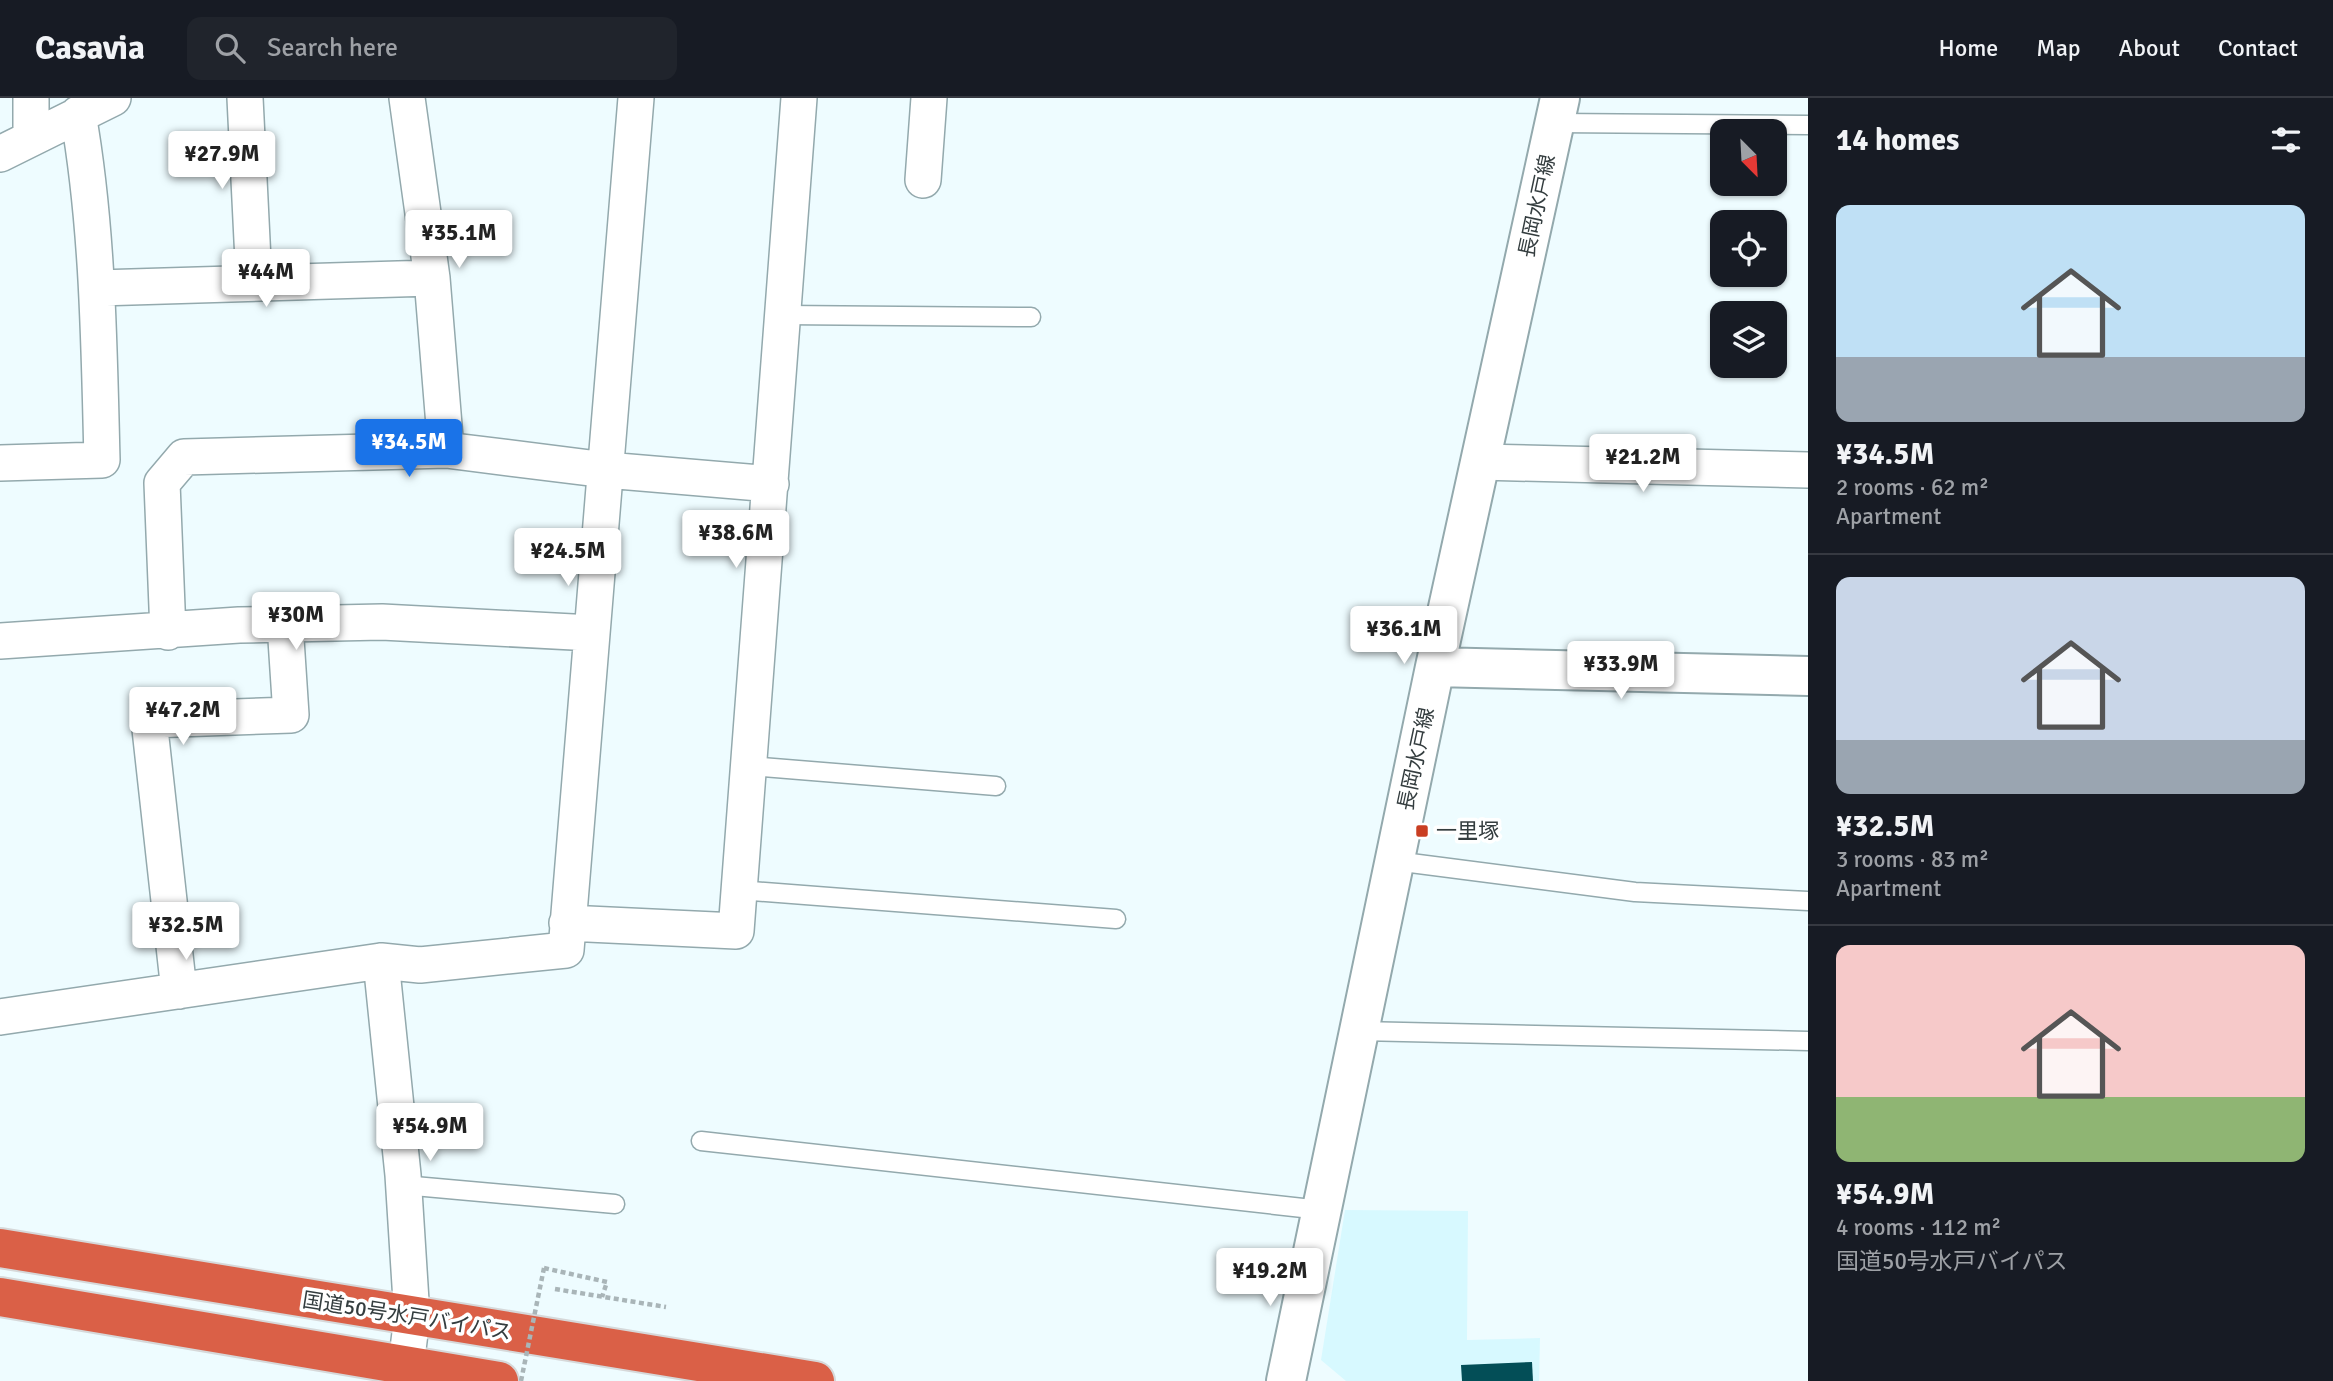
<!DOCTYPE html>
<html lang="en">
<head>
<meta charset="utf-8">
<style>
	:root { --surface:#171b24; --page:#20242c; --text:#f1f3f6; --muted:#9ea1a6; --line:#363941; --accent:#1a73e8 }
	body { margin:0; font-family:Signika,"Noto Sans JP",sans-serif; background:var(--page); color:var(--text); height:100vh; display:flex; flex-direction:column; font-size:26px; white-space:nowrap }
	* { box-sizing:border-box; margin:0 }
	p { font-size:23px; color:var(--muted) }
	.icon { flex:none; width:38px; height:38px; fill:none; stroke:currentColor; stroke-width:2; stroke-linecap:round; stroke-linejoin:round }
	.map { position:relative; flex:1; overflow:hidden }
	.sheet { display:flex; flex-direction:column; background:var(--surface); width:525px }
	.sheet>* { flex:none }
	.needle { width:46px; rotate:156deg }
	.buttons { position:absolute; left:1710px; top:21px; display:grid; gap:14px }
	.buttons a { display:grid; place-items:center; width:77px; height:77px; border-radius:14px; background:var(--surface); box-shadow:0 2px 5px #0004; font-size:35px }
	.price { position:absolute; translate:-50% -60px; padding:0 16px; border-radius:7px; background:#fff; color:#222; font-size:23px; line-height:46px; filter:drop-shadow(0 2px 4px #0008) }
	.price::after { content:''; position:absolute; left:50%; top:42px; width:21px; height:16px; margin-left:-10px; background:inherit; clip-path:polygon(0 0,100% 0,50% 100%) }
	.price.current { background:var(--accent); color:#fff }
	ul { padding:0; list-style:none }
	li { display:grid; align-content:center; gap:14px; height:371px; padding:0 28px }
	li+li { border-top:2px solid var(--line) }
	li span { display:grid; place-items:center; height:217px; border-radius:14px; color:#555 }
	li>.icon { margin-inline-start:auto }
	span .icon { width:126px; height:126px; fill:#fffc; stroke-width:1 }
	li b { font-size:30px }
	h2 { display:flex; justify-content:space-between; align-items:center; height:84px; padding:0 28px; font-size:30px }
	header { display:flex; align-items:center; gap:42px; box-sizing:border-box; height:98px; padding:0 35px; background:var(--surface); border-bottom:2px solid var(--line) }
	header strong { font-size:33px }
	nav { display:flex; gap:38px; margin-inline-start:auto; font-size:24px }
	.search { width:490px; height:63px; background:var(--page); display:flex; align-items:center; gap:18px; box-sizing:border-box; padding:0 24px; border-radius:14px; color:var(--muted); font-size:26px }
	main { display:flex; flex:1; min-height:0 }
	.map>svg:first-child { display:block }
</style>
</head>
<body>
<header>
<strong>Casavia</strong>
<div class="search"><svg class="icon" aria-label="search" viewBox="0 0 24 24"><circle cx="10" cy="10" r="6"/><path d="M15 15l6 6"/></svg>Search here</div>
<nav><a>Home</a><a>Map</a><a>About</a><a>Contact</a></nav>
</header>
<main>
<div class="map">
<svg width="1808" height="1283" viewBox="0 0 1808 1283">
	<rect width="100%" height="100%" fill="#eefcff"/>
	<!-- built -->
	<path fill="#d7f9ff" d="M1345 1112 1468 1113 1467 1242 1540 1240 1539 1283H1346L1321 1262Z"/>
	<!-- building -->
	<path fill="#034e57" d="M1532 1264 1533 1283H1462L1461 1267Z"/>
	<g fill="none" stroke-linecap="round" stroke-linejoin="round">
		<defs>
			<path id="lane" d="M1555 25 1808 27
				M783 217 1031 219
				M749 668 996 688
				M1395 763 1635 794 1808 803
				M739 792 1116 821
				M1359 933 1808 943
				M701 1043 1321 1112
				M403 1087 615 1106"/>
			<path id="street" d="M31 0V39
				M245 0 254 183
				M407 0 432 180 446 352
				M0 56 113 0
				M923 82 929 0
				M98 190 432 180
				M1480 364 1808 372
				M0 365 102 362C99 246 98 130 78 16
				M168 534 162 385 184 359 446 352 606 372 771 386
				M0 543 239 527 382 524 592 535
				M567 825 736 833 799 0
				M381 863 403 1077 412 1219 406 1267
				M179 893 149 622 291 617 285 526
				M0 919 381 863 420 867 566 852 636 0"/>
			<path id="secondary" d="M1435 569 1808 578
				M1286 1283 1435 569 1560 0"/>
			<path id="highway" d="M0 1150 815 1283
				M0 1199 499 1283"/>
		</defs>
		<!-- lane casing -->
		<use href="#lane" stroke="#93a9ad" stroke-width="21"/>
		<!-- street casing -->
		<use href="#street" stroke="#93a9ad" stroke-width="38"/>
		<!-- secondary casing -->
		<use href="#secondary" stroke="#93a9ad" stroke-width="42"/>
		<!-- highway casing -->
		<use href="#highway" stroke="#d6d8d9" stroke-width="42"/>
		<!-- path -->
		<path stroke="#a9b5b8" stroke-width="4.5" stroke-dasharray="5 3.5" stroke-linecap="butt" d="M544 1170 607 1184 602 1199
			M555 1191 666 1209"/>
		<!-- lane -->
		<use href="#lane" stroke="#fff" stroke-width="18"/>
		<!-- street -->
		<use href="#street" stroke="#fff" stroke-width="35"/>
		<!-- secondary -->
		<use href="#secondary" stroke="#fff" stroke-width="38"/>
		<!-- highway -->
		<use href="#highway" stroke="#da6047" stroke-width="38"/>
		<!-- path-bridge -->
		<path stroke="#a9b5b8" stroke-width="4.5" stroke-dasharray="5 3.5" stroke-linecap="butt" d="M521 1283 544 1170"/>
	</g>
	<!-- markers -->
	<rect fill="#c93e22" stroke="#fff" stroke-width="2.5" x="1415" y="726" width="14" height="14" rx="3.5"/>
	<g text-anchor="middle" stroke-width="7" stroke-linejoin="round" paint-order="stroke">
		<!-- street labels -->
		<g font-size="21" fill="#343d3f" stroke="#fff">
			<text transform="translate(1537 108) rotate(-78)" y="7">長岡水戸線</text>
			<text transform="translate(1416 661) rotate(-78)" y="7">長岡水戸線</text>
			<text transform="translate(407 1218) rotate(9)" y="7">国道50号水戸バイパス</text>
		</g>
		<!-- poi labels -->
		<g font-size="21" fill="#343d3f" stroke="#fff" text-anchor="start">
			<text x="1436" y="740">一里塚</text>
		</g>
	</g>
</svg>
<div class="buttons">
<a><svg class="needle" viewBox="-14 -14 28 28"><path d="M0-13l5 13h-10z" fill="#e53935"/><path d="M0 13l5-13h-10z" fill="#9ea1a6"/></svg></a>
<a><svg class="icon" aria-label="locate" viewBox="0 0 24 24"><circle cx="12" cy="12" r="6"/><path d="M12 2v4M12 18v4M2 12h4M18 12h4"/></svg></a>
<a><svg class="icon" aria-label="layers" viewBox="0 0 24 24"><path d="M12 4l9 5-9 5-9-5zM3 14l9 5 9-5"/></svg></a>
</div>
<b class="price" style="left:222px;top:93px">¥27.9M</b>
<b class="price" style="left:459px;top:172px">¥35.1M</b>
<b class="price" style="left:266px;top:211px">¥44M</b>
<b class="price current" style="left:409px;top:381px">¥34.5M</b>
<b class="price" style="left:1643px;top:396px">¥21.2M</b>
<b class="price" style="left:736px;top:472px">¥38.6M</b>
<b class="price" style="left:568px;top:490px">¥24.5M</b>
<b class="price" style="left:296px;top:554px">¥30M</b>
<b class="price" style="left:1404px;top:568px">¥36.1M</b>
<b class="price" style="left:1621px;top:603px">¥33.9M</b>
<b class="price" style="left:183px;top:649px">¥47.2M</b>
<b class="price" style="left:186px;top:864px">¥32.5M</b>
<b class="price" style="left:430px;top:1065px">¥54.9M</b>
<b class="price" style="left:1270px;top:1210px">¥19.2M</b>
</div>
<section class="sheet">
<h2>14 homes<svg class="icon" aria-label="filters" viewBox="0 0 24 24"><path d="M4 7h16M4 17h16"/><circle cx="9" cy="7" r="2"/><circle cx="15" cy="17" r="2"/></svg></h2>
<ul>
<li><span style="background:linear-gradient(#bfe0f5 70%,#9aa5b1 0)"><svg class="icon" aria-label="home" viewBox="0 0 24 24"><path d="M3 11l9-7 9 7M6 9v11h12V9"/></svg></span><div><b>¥34.5M</b><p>2 rooms · 62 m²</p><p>Apartment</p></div></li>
<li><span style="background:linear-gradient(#c9d6e8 75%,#9aa5b1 0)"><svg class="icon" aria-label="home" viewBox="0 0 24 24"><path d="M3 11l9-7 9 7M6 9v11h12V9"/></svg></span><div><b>¥32.5M</b><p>3 rooms · 83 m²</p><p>Apartment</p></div></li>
<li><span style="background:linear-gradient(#f6c9c9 70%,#8fb573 0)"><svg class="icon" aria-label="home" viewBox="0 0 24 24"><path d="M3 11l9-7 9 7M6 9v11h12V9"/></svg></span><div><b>¥54.9M</b><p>4 rooms · 112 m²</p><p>国道50号水戸バイパス</p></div></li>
</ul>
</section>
</main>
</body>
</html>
